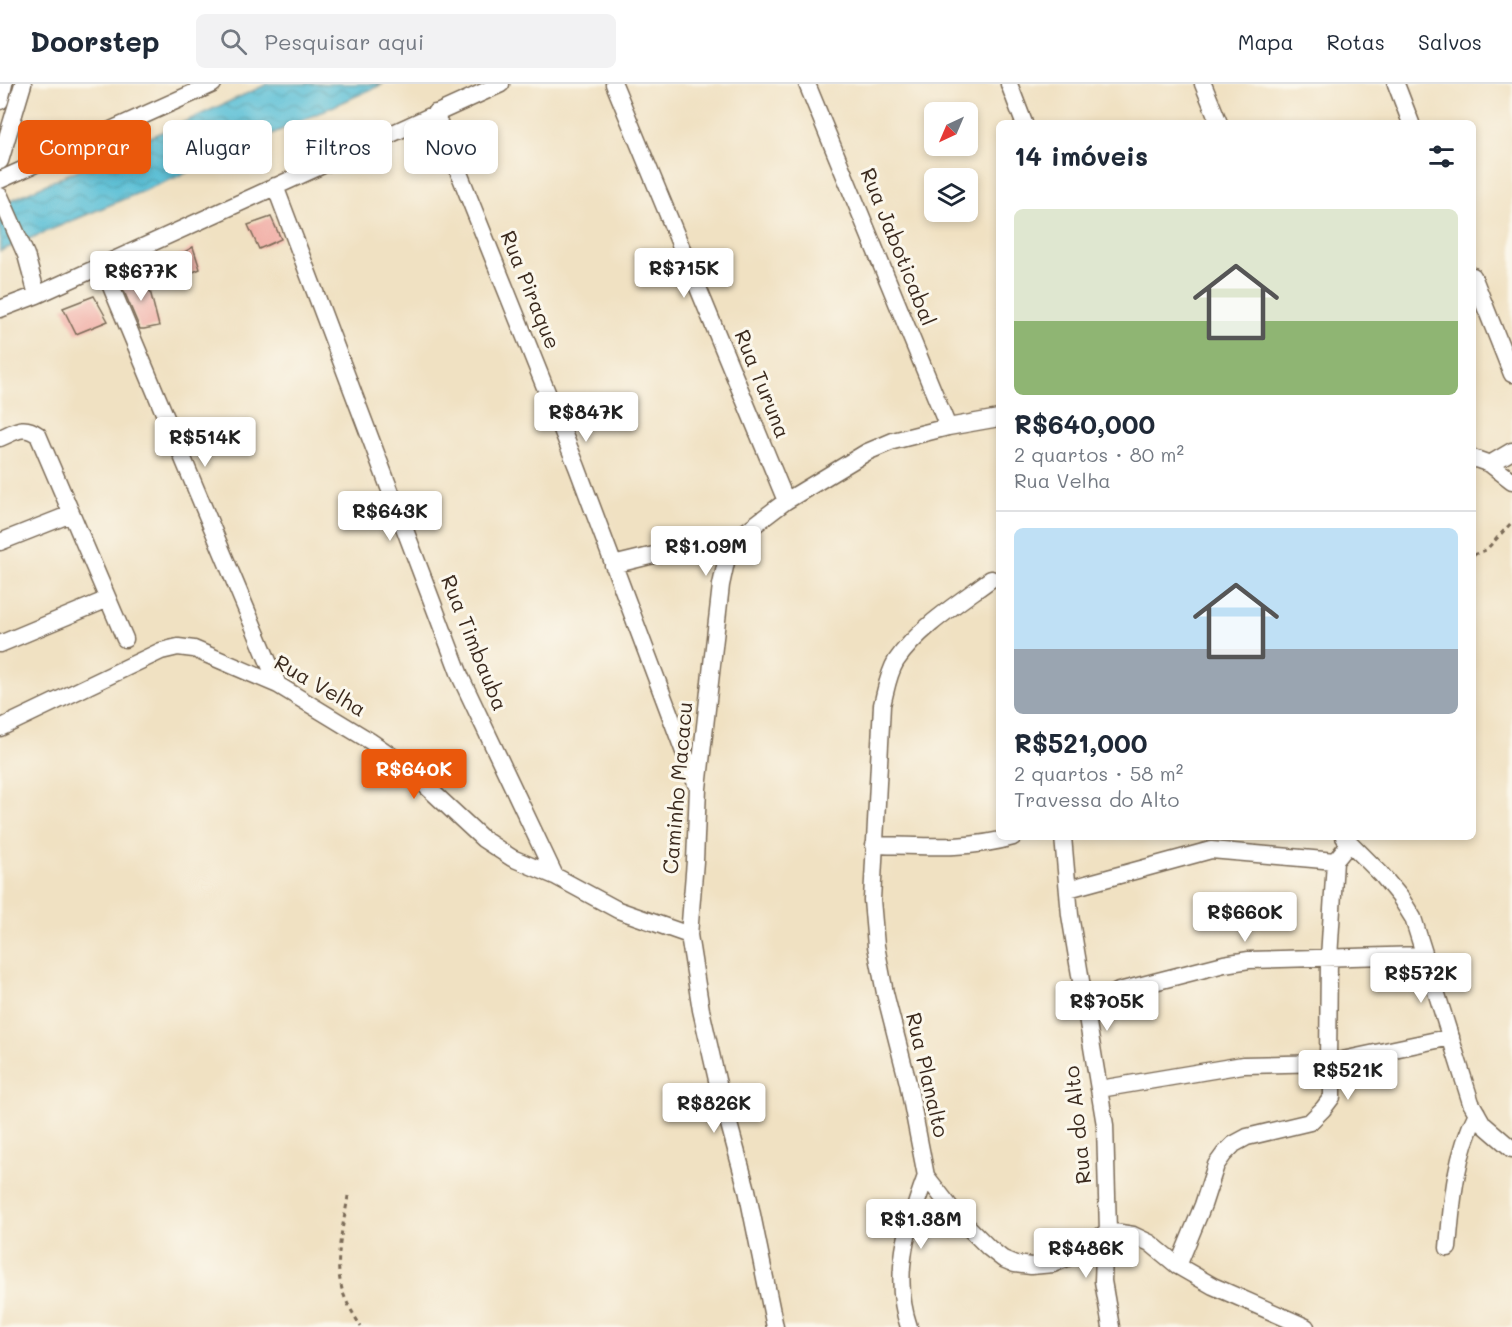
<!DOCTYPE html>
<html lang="pt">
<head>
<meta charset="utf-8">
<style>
	:root { --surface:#fff; --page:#f2f2f3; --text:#1f2937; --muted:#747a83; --line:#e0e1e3; --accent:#ea580c }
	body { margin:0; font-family:Mali,sans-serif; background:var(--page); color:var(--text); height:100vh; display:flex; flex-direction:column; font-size:22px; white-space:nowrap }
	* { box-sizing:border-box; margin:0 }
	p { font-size:20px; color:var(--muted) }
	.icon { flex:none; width:33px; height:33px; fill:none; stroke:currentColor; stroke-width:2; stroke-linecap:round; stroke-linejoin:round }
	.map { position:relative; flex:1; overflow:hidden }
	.details { position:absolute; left:996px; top:36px; width:480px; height:720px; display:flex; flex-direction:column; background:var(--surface); border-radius:9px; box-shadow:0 3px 9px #0003 }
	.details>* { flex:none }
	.banner { position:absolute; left:18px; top:36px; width:570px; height:54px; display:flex; gap:12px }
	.needle { width:39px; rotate:224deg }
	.tools { position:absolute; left:924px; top:18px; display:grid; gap:12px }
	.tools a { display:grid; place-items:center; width:54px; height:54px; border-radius:9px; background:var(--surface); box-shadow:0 3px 9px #0003; font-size:30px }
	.price { position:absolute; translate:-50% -51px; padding:0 14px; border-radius:6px; background:#fff; color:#222; font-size:20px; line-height:39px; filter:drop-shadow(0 2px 3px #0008) }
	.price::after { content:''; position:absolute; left:50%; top:36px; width:18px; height:14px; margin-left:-9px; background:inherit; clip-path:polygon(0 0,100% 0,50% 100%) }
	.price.on { background:var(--accent); color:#fff }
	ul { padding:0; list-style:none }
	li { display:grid; align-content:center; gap:12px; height:318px; padding:0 18px }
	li+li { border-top:2px solid var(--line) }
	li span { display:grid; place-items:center; height:186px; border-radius:9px; color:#555 }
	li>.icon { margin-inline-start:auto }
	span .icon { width:108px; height:108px; fill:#fffc; stroke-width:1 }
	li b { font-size:26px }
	h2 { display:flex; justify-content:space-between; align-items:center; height:72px; padding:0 18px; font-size:26px }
	.pill { padding:0 21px; border-radius:9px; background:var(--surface); box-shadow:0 3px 9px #0003; font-size:21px; line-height:54px }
	.pill.on { background:var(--accent); color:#fff }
	header { display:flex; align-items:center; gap:36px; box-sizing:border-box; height:84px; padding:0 30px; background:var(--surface); border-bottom:2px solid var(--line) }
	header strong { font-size:28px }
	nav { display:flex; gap:33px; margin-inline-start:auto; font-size:21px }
	.search { width:420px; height:54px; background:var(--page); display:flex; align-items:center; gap:15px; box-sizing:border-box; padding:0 21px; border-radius:9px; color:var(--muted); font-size:22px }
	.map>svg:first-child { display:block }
</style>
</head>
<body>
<header>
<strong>Doorstep</strong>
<div class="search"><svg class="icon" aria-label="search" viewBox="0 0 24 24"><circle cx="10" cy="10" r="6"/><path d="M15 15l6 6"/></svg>Pesquisar aqui</div>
<nav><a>Mapa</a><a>Rotas</a><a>Salvos</a></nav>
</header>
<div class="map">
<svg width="1512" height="1243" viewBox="0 0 1512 1243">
	<defs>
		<pattern id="water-waves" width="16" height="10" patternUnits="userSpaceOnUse" patternTransform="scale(1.5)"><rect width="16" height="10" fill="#57bed5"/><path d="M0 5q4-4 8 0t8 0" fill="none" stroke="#499bac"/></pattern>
	</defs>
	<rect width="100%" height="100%" fill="#fbf7ec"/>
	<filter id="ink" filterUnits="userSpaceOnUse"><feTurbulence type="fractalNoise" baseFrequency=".0167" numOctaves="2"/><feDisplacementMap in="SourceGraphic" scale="12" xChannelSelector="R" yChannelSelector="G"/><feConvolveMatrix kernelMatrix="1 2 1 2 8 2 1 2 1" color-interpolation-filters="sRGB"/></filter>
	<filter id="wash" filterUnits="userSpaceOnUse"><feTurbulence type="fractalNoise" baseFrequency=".008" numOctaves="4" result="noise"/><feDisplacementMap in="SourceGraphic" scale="24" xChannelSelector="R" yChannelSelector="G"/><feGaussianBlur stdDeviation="1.35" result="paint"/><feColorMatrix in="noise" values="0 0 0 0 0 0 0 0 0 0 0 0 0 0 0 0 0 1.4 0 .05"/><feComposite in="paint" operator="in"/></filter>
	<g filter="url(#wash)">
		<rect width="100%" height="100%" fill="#f0e1c2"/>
		<!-- water -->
		<path fill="url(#water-waves)" stroke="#49747a" stroke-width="1.5" d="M268 0H383L181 91 0 167V121Z"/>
		<g id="blocks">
			<!-- building -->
			<path fill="#f1ada5" d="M271 133 281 155 259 165 248 141Z
				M193 163 200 185 184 192 178 172Z
				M146 191 159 242 144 245H140L121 200Z
				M94 212 108 237 76 250 63 224Z"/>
		</g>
	</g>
	<g filter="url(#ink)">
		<use href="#blocks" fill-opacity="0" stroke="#7a6a57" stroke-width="1.5"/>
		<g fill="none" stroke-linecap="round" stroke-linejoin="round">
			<defs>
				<path id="minor" d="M614 0 786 417
					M807 0 948 343
					M1009 0 1024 39
					M1203 0 1219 39
					M1396 0 1411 39
					M0 17 4 0
					M435 29 577 383 696 700
					M0 77 23 0
					M0 96 213 0
					M275 102 461 594 555 792
					M0 112 26 171 37 211
					M102 181 278 601
					M1473 192 1512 290
					M0 225 37 211 501 0
					M0 354C15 348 23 340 38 351L125 555
					M1473 374 1490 380 1512 397
					M1490 380 1512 367
					M0 458 71 430
					M613 481 744 449
					M991 495C960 518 918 544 896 577 888 590 886 606 882 621L872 816 876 862 885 909 908 999 926 1092 957 1132 989 1164 1003 1175 1015 1180 1031 1182 1053 1180 1074 1171 1108 1147 1133 1151 1150 1159 1178 1182 1213 1202 1306 1243
					M0 560 108 515
					M0 644 161 567 178 563 194 565 278 601 370 657 399 677 483 755 512 774 555 792 618 826 689 851
					M1063 753 1070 831 1105 1041 1108 1147 1104 1172 1103 1197 1111 1243
					M1344 753 1381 790 1400 813 1413 834 1471 1019 1483 1040 1512 1065
					M874 761C921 762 968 766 1013 753
					M1068 805 1211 766 1335 777
					M1085 925 1119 907 1224 880 1249 876 1423 871
					M1100 1005 1243 981 1328 979 1451 953
					M1448 1164C1452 1117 1455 1072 1477 1029
					M1178 1182 1203 1121 1216 1081 1224 1070 1234 1060 1247 1053 1310 1038 1323 1025 1332 1013V1000L1328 979 1329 874 1335 777 1349 760
					M775 1243 747 1106 717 996 701 926 689 851 695 777 698 704 721 501 726 478 744 449 786 417 867 368 893 357 948 343 999 334
					M909 1243C891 1191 908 1141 926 1092"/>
			</defs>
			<!-- minor casing -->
			<use href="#minor" stroke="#7a6a57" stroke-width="19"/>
			<!-- path -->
			<path stroke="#7a6a57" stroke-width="3" stroke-dasharray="4.5 4.5" stroke-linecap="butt" d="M1473 471 1486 466 1512 438
				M348 1112C344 1140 334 1173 341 1201 344 1216 353 1229 361 1243"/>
			<!-- minor -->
			<use href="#minor" stroke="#fff" stroke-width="16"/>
		</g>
	</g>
	<g text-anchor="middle" stroke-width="6" stroke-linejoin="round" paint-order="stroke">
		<!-- street labels -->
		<g font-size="21" fill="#3b2a1e" stroke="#fbf7ec">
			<text transform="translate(898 163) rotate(68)" y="7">Rua Jaboticabal</text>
			<text transform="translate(530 206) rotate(68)" y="7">Rua Piraque</text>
			<text transform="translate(762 300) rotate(68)" y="7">Rua Turuna</text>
			<text transform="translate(474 559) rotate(68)" y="7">Rua Timbauba</text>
			<text transform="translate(320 602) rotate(30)" y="7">Rua Velha</text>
			<text transform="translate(678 704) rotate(-85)" y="7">Caminho Macacu</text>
			<text transform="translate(927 991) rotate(77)" y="7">Rua Planalto</text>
			<text transform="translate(1078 1041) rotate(-96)" y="7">Rua do Alto</text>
		</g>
	</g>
</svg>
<div class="tools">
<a><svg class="needle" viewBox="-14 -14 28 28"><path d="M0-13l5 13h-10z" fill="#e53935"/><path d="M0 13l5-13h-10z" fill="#747a83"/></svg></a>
<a><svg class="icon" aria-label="layers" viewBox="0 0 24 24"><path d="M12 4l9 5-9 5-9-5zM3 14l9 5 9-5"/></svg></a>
</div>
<b class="price" style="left:684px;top:215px">R$715K</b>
<b class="price" style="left:141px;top:218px">R$677K</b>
<b class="price" style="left:586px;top:359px">R$847K</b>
<b class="price" style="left:205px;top:384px">R$514K</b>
<b class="price" style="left:390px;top:458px">R$643K</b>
<b class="price" style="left:706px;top:493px">R$1.09M</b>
<b class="price on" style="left:414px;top:716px">R$640K</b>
<b class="price" style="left:1245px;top:859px">R$660K</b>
<b class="price" style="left:1421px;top:920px">R$572K</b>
<b class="price" style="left:1107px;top:948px">R$705K</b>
<b class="price" style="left:1348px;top:1017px">R$521K</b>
<b class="price" style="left:714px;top:1050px">R$826K</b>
<b class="price" style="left:921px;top:1166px">R$1.38M</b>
<b class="price" style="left:1086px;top:1195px">R$486K</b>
<div class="banner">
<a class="pill on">Comprar</a>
<a class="pill">Alugar</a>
<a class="pill">Filtros</a>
<a class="pill">Novo</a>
</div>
<section class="details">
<h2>14 imóveis<svg class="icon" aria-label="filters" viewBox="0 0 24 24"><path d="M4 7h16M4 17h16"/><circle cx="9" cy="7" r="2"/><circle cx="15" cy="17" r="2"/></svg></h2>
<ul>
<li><span style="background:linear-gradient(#dfe7d0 60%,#8fb573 0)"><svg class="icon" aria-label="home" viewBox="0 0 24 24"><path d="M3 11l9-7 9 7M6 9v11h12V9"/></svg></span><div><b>R$640,000</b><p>2 quartos · 80 m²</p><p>Rua Velha</p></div></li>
<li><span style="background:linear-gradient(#bfe0f5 65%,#9aa5b1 0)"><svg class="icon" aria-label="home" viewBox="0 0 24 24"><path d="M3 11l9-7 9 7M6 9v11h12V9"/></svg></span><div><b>R$521,000</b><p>2 quartos · 58 m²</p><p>Travessa do Alto</p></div></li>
</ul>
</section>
</div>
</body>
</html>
